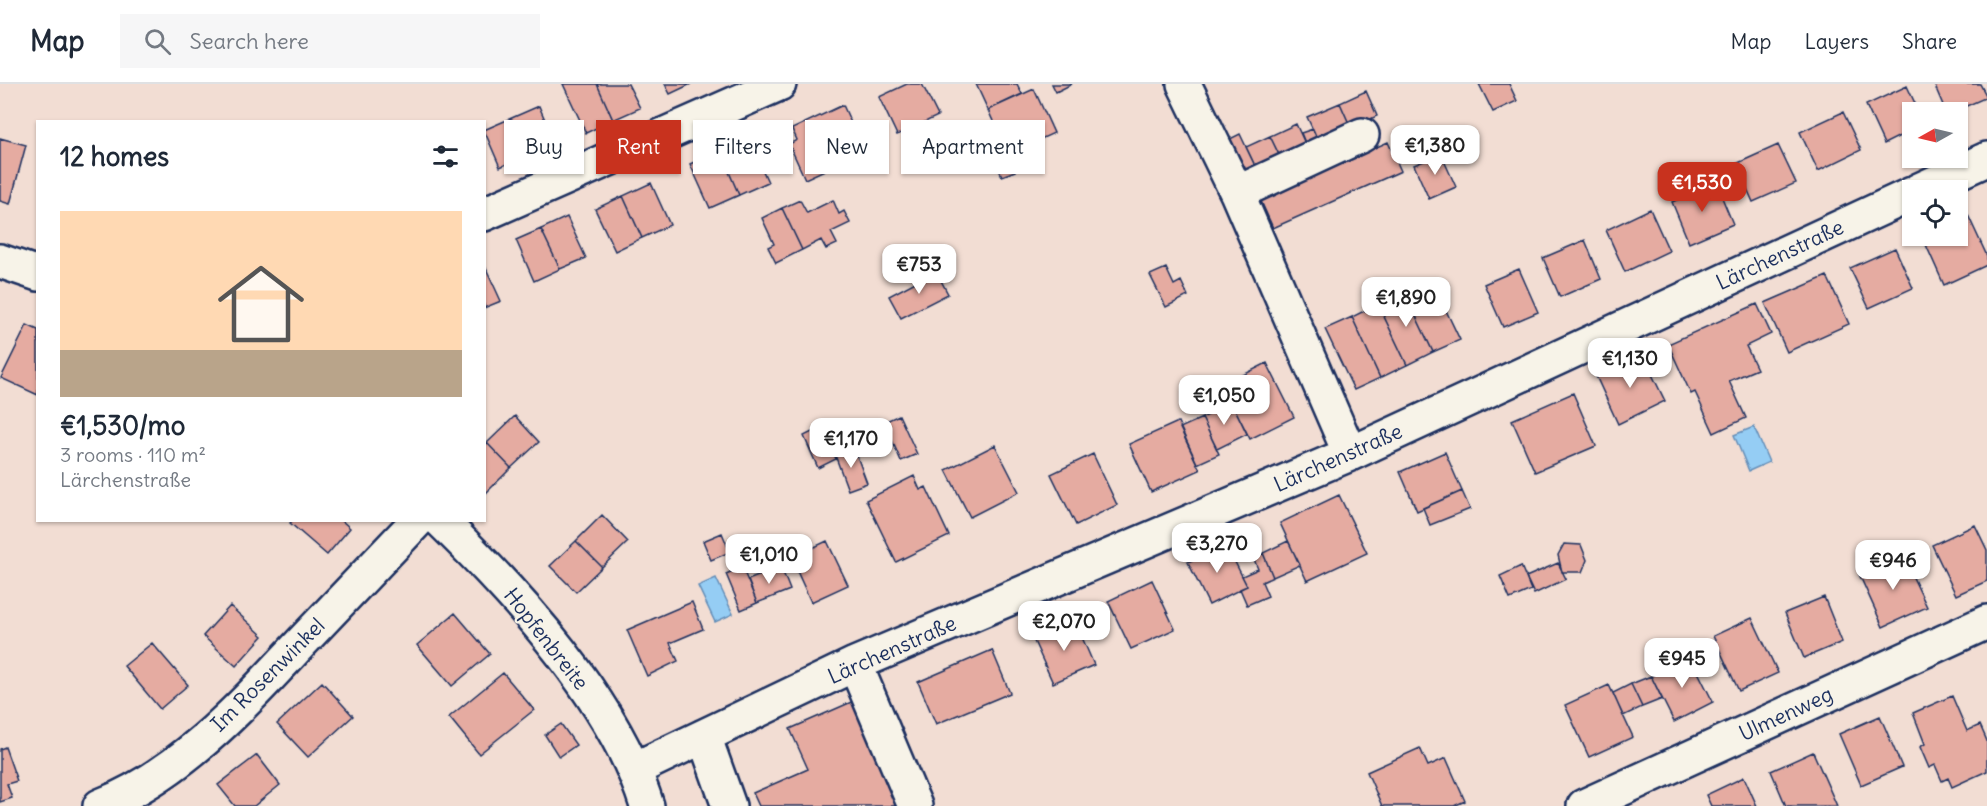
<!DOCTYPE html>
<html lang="en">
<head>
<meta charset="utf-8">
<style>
	:root { --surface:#fff; --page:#f6f6f7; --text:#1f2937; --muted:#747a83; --line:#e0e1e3; --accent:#c8321e }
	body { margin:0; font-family:Delius,sans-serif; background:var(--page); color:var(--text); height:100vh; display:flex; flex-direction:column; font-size:22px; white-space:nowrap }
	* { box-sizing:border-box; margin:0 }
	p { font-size:20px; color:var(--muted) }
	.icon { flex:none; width:33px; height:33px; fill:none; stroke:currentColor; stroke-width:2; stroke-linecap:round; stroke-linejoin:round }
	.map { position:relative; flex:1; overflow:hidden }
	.drawer { position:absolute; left:36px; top:36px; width:450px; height:402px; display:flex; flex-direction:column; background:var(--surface); border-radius:0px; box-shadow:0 2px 4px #0004 }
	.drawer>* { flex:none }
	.hud { position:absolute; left:504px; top:36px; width:570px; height:54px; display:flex; gap:12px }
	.needle { width:39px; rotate:262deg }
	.tools { position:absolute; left:1902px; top:18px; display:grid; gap:12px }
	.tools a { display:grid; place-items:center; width:66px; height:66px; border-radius:0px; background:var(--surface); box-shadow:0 2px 4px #0004; font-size:30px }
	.price { position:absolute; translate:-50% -51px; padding:0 14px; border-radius:12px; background:#fff; color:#222; font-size:20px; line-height:39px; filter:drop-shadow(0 2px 3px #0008) }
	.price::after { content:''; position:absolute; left:50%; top:36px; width:18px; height:14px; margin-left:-9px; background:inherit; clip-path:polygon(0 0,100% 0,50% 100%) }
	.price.selected { background:var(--accent); color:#fff }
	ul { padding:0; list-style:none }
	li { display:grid; align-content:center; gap:12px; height:318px; padding:0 24px }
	li span { display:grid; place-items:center; height:186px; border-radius:0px; color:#555 }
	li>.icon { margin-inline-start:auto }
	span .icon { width:108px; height:108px; fill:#fffc; stroke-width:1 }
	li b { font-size:26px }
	h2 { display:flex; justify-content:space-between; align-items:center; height:72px; padding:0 24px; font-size:26px }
	.tag { padding:0 21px; border-radius:0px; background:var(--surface); box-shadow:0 2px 4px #0004; font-size:21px; line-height:54px }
	.tag.selected { background:var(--accent); color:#fff }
	header { display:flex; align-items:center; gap:36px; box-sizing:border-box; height:84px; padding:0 30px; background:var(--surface); border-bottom:2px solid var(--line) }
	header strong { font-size:28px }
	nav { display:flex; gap:33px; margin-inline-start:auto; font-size:21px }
	.search { width:420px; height:54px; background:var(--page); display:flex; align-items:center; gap:15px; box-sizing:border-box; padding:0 21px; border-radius:0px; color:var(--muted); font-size:22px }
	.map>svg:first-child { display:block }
</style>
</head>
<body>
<header>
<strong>Map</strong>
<div class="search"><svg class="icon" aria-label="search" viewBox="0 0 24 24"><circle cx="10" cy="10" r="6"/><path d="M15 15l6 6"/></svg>Search here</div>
<nav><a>Map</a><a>Layers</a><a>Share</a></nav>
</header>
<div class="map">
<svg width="1987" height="722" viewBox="0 0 1987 722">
	<rect width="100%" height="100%" fill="#f2ddd3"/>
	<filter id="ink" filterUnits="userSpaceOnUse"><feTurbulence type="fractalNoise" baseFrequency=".0167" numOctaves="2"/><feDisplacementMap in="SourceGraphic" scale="12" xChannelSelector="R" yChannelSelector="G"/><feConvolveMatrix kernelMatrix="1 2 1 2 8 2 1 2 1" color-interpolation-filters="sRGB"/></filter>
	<g filter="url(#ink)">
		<!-- water -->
		<path fill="#95cdf4" stroke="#648eb8" stroke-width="1.5" d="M1754 343 1769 378 1749 387 1734 351Z
			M716 494 733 530 715 538 698 502Z"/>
		<!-- building -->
		<path fill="#e5aba1" stroke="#1b2f5e" stroke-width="1.5" d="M563 0H597L613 36 586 49Z
			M597 0H628L640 24 613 36Z
			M665 0H691L670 10Z
			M907 0H922L938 32 897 51 879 13Z
			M976 0H1017L1022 10 988 26Z
			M1052 0H1072L1056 8Z
			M1479 0H1509L1517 17 1493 28Z
			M1934 0H1980L1987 13 1953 28H1946Z
			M1907 2 1919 28H1912V46L1884 60 1866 21Z
			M1034 5 1054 49 1008 70 988 26Z
			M1366 7 1377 32 1351 44 1340 19Z
			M1340 19 1351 44 1320 61 1307 33Z
			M843 21 864 68 805 95 789 60 797 56 792 45Z
			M539 22 555 59 500 83 484 46Z
			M1843 28 1861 66 1818 87 1800 48Z
			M1296 40 1308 66 1282 77 1270 52Z
			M1313 45 1320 61 1308 66 1301 49Z
			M1240 50 1258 88 1243 95 1226 57Z
			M1270 52 1282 77 1258 88 1246 63Z
			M0 54 26 61 10 120 0 117Z
			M748 54 768 98 739 111 720 67Z
			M1002 58 1015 87 1002 92 989 63Z
			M1388 58 1401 87 1273 144 1260 115Z
			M1778 61 1796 99 1753 118 1736 80Z
			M720 67 739 111 710 124 690 80Z
			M1441 70 1456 103 1429 115 1414 81Z
			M651 99 670 141 642 154 623 112Z
			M1716 99 1733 140 1689 159 1672 118Z
			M623 112 642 154 615 167 595 125Z
			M800 116 807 129 833 116 839 130 844 127 850 139 831 148 837 160 826 165 821 156 802 166 782 124Z
			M782 124 802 166 776 179 768 163 774 160 762 134Z
			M1650 125 1669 167 1625 188 1606 146Z
			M1968 131 1987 172V181L1944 201 1922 152H1958V135Z
			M567 133 586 174 560 185 541 145Z
			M541 145 560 185 534 197 516 156Z
			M1585 156 1601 195 1560 213 1543 174Z
			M1895 164 1913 204 1869 224 1850 184Z
			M484 180 501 217 484 224Z
			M1166 184 1174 201 1181 197 1188 212 1166 223 1150 191Z
			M1519 185 1538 228 1503 243 1484 200Z
			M936 187 948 210 901 234 889 212Z
			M1827 192 1849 240 1787 268 1765 219Z
			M1431 195 1460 256 1433 268 1404 207Z
			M1404 207 1433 268 1407 281 1378 220Z
			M1378 220 1407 281 1380 294 1352 233Z
			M1757 220 1771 250 1746 262 1757 285 1729 297 1746 334 1714 349 1695 308 1691 310 1668 260Z
			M1352 233 1380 294 1354 306 1325 245Z
			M27 241 38 246V311L1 294Z
			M1642 270 1665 317 1618 340 1596 292Z
			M1267 279 1294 333 1250 355 1223 301Z
			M1573 309 1596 362 1535 388 1512 336Z
			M1232 319 1247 350 1217 365 1202 334Z
			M899 331 917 370 901 377 884 338Z
			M515 332 539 358 511 384 487 359Z
			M1202 334 1219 370 1197 380 1180 344Z
			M1178 338 1200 386 1151 408 1129 360Z
			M822 343 836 375 818 384 804 352Z
			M847 346 854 364 835 371 827 354Z
			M487 359 511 384 484 411V362Z
			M995 361 1019 408 970 433 946 386Z
			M854 364 867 399 848 406 835 371Z
			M1445 368 1462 407 1417 427 1400 388Z
			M1093 370 1117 421 1076 441 1051 390Z
			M914 392 920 406 926 403 949 452 896 478 866 416Z
			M1462 407 1470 425 1430 441 1423 424Z
			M1339 411 1367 469 1307 497 1280 439Z
			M602 431 628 458 602 483 576 457Z
			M293 436H341L350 444 327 471 290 439Z
			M1975 441 1987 466V497L1956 511 1932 461Z
			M722 449 730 468 711 476 703 457Z
			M576 457 602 483 576 508 550 482Z
			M827 457 848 501 811 518 791 474Z
			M1288 457 1300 481 1273 493 1263 469Z
			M1226 460 1247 502 1209 521 1188 478Z
			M1564 460 1581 461 1587 476 1582 488H1562L1558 471Z
			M1263 469 1273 493 1262 498 1268 512 1247 521 1240 505 1247 502 1242 492 1258 485 1253 473Z
			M1902 470 1927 523 1883 543 1859 490Z
			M1558 479 1566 495 1534 510 1526 493Z
			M1521 482 1531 506 1510 515 1500 492Z
			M742 483 757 519 741 526 726 490Z
			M781 483 790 506 757 519 748 496Z
			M1152 496 1175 545 1131 565 1108 517Z
			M1824 513 1842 558 1804 574 1785 529Z
			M692 518 703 545 670 559 678 577 647 592 627 546Z
			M230 522 263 552 236 582 203 552Z
			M455 529 490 570 452 602 417 561Z
			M1752 534 1778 589 1739 607 1713 552Z
			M1075 537 1094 581 1053 599 1033 555Z
			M152 559 188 601 160 625 124 582Z
			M992 566 1010 609 936 640 918 598Z
			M1690 572 1713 618 1674 638 1651 592Z
			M503 589 534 626 479 670 449 633Z
			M1651 592 1662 615 1642 623 1631 600Z
			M322 598 353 632 308 673 277 640Z
			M1631 600 1642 623 1623 632 1613 609Z
			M1609 601 1633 653 1589 673 1565 621Z
			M1952 612 1967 647 1980 641 1987 657V687L1952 703 1948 694 1942 697 1935 681 1929 684 1920 663 1925 660 1913 629Z
			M856 616 903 722H759L753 709 808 685 790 645Z
			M1880 632 1902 683 1861 701 1839 650Z
			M561 640 576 661 559 673 545 651Z
			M5 663 17 697 7 700 12 714 0 718V665Z
			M1420 664 1428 682 1446 674 1465 717 1454 722H1382L1367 688Z
			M1813 668 1837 722H1786L1771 687Z
			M257 671 280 701 254 722H235L218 701Z
			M1744 693 1757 722H1711L1706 711Z"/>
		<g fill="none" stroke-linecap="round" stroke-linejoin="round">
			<defs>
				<path id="minor" d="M1184 0 1237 109 1350 370
					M1919 106 1987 75
					M1237 109 1362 51
					M484 130 779 0
					M0 177 38 190
					M440 436C518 512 615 617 647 722
					M855 580 915 722
					M704 652 729 722
					M635 685 855 580 1350 370 1912 110
					M100 722C180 691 244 620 301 559 340 518 379 477 418 436
					M1584 722 1987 538"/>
			</defs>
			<!-- minor casing -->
			<use href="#minor" stroke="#1b2f5e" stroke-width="38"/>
			<!-- minor -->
			<use href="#minor" stroke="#f7f3e8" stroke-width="33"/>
		</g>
	</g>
	<g text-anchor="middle" stroke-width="4.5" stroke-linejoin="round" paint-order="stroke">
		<!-- street labels -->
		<g font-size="21" fill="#1b2f5e" stroke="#f7f3e8">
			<text transform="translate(1780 171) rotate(-25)" y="7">Lärchenstraße</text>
			<text transform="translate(1338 374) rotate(-24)" y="7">Lärchenstraße</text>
			<text transform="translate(546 555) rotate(52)" y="7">Hopfenbreite</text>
			<text transform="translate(892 566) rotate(-24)" y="7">Lärchenstraße</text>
			<text transform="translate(268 591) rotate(-45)" y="7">Im Rosenwinkel</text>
			<text transform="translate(1786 630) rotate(-25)" y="7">Ulmenweg</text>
		</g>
	</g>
</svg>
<div class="tools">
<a><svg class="needle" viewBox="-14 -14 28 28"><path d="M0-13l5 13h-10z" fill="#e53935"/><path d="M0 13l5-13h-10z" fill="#747a83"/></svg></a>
<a><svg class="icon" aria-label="locate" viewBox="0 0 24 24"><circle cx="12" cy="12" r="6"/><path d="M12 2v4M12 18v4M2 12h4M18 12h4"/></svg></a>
</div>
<b class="price" style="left:1435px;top:92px">€1,380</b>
<b class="price selected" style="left:1702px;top:129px">€1,530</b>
<b class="price" style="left:919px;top:211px">€753</b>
<b class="price" style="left:1406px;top:244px">€1,890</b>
<b class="price" style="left:1630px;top:305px">€1,130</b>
<b class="price" style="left:1224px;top:342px">€1,050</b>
<b class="price" style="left:851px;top:385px">€1,170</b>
<b class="price" style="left:1217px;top:490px">€3,270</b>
<b class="price" style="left:769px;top:501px">€1,010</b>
<b class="price" style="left:1893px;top:507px">€946</b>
<b class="price" style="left:1064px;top:568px">€2,070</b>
<b class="price" style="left:1682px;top:605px">€945</b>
<div class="hud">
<a class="tag">Buy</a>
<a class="tag selected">Rent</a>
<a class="tag">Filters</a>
<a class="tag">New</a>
<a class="tag">Apartment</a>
</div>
<section class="drawer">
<h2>12 homes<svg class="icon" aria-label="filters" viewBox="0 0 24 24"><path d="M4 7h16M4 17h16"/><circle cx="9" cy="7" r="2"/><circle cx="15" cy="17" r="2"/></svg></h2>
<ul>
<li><span style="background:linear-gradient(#ffd9b3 75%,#b9a48a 0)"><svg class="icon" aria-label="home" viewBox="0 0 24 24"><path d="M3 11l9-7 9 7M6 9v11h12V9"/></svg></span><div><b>€1,530/mo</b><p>3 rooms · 110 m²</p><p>Lärchenstraße</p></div></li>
</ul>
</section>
</div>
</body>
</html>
